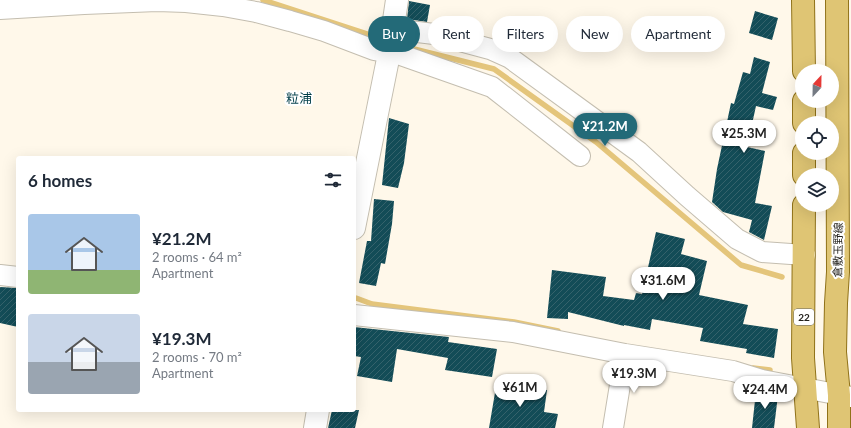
<!DOCTYPE html>
<html lang="en">
<head>
<meta charset="utf-8">
<style>
	:root { --surface:#fff; --page:#f6f6f7; --text:#1f2937; --muted:#747a83; --accent:#236a78 }
	body { margin:0; font-family:Lato,"Noto Sans JP",sans-serif; background:var(--page); color:var(--text); height:100vh; display:flex; flex-direction:column; font-size:15px; white-space:nowrap }
	* { box-sizing:border-box; margin:0 }
	p { font-size:13px; color:var(--muted) }
	.icon { flex:none; width:22px; height:22px; fill:none; stroke:currentColor; stroke-width:2; stroke-linecap:round; stroke-linejoin:round }
	.map { position:relative; flex:1; overflow:hidden }
	.drawer { position:absolute; left:16px; top:156px; width:340px; height:256px; display:flex; flex-direction:column; background:var(--surface); border-radius:4px; box-shadow:0 4px 16px #0002 }
	.drawer>* { flex:none }
	.top-card { position:absolute; left:368px; top:16px; width:380px; height:36px; display:flex; gap:8px }
	.needle { width:26px; rotate:22deg }
	.controls { position:absolute; left:795px; top:64px; display:grid; gap:8px }
	.controls a { display:grid; place-items:center; width:44px; height:44px; border-radius:50%; background:var(--surface); box-shadow:0 4px 16px #0002; font-size:20px }
	.price { position:absolute; translate:-50% -34px; padding:0 9px; border-radius:14px; background:#fff; color:#222; font-size:13px; line-height:26px; filter:drop-shadow(0 1px 2px #0008) }
	.price::after { content:''; position:absolute; left:50%; top:24px; width:12px; height:9px; margin-left:-6px; background:inherit; clip-path:polygon(0 0,100% 0,50% 100%) }
	.price.active { background:var(--accent); color:#fff }
	ul { padding:0; list-style:none }
	li { display:flex; align-items:center; gap:12px; height:100px; padding:0 12px }
	li span { display:grid; place-items:center; flex:none; width:112px; height:80px; border-radius:4px; color:#555 }
	li>.icon { margin-inline-start:auto }
	span .icon { width:48px; height:48px; fill:#fffc; stroke-width:1 }
	li b { font-size:17px }
	h2 { display:flex; justify-content:space-between; align-items:center; height:48px; padding:0 12px; font-size:17px }
	.pill { padding:0 14px; border-radius:18px; background:var(--surface); box-shadow:0 4px 16px #0002; font-size:14px; line-height:36px }
	.pill.active { background:var(--accent); color:#fff }
	.map>svg:first-child { display:block }
</style>
</head>
<body>
<div class="map">
<svg width="851" height="428" viewBox="0 0 851 428">
	<defs>
		<pattern id="building-hatch" width="6" height="6" patternUnits="userSpaceOnUse"><rect width="6" height="6" fill="#134c57"/><path d="M-1 1l2-2M0 6l6-6M5 7l2-2" fill="none" stroke="#35626b"/></pattern>
	</defs>
	<rect width="100%" height="100%" fill="#fff8ea"/>
	<g fill="none" stroke-linecap="round" stroke-linejoin="round">
		<!-- stream -->
		<path stroke="#e4c57b" stroke-width="5.5" d="M263 0 386 40
			M406 47 494 69 596 142 741 265 782 277
			M356 298 372 304 514 322 558 331
			M753 368 770 370"/>
	</g>
	<!-- building -->
	<path fill="url(#building-hatch)" d="M409 1 430 5 427 22 407 19Z
		M755 11 778 18 772 40 749 33Z
		M754 57 770 62 762 93 777 97 773 110 756 106 747 147 765 151 755 203 772 206 764 240 749 232 752 220 723 212 712 202 717 169 731 103 734 104 743 72 750 74Z
		M389 118 409 124 404 163 398 188 382 185Z
		M374 199 394 201 392 224 385 264 381 263 376 286 359 283 367 241H371Z
		M656 232 685 239 681 254 707 261 699 295 748 305 743 324 778 329 774 358 746 353 747 349 700 341 703 328 652 319 650 330 624 325V326L568 312V319L547 318 552 270 606 277 603 296 634 300 636 293 642 294Z
		M0 287 18 288V327L0 323Z
		M354 327 449 337 448 342 497 349 492 377 445 370 448 358 397 349 392 382 357 376 361 357 354 356Z
		M497 381 547 390 544 412 558 414 555 428H489Z
		M756 391 778 395 774 428H752Z
		M332 410H359L355 428H328Z"/>
	<g fill="none" stroke-linecap="round" stroke-linejoin="round">
		<defs>
			<path id="street" d="M0 9 84 4 157 1 186 2 223 6 256 12 290 21 324 31 374 50 401 55 492 87 580 156
				M393 29 434 34 490 49 510 58 639 152 687 196 737 239 762 252 805 255
				M0 275 18 277
				M354 315 513 332 625 354 733 371 762 380 851 397
				M613 428 625 354"/>
			<path id="secondary" d="M354 228 389 54 397 0
				M315 428 318 410"/>
			<path id="primary" d="M803 0 804 71
				M837 0 838 272 836 303 835 352 839 395V428
				M804 101V123
				M804 153V175
				M804 205 803 358 808 428"/>
		</defs>
		<!-- street casing -->
		<use href="#street" stroke="#c4beb0" stroke-width="22"/>
		<!-- secondary casing -->
		<use href="#secondary" stroke="#c4beb0" stroke-width="24"/>
		<!-- primary casing -->
		<use href="#primary" stroke="#907219" stroke-width="24"/>
		<!-- street -->
		<use href="#street" stroke="#fff" stroke-width="20"/>
		<!-- secondary -->
		<use href="#secondary" stroke="#fff" stroke-width="22"/>
		<!-- primary -->
		<use href="#primary" stroke="#dfc574" stroke-width="22"/>
	</g>
	<g text-anchor="middle" stroke-width="4" stroke-linejoin="round" paint-order="stroke">
		<!-- shield labels -->
		<rect fill="#fff" stroke="#656460" stroke-width="1" x="794" y="309" width="20" height="16" rx="3"/>
		<g font-size="10" font-weight="bold" fill="#23211c">
			<text x="804" y="321">22</text>
		</g>
		<!-- street labels -->
		<g font-size="11" fill="#23211c" stroke="#fff">
			<text transform="translate(838 250) rotate(-89)" y="4">倉敷玉野線</text>
		</g>
		<!-- quarter labels -->
		<g font-size="13" fill="#003e49" stroke="#fff">
			<text x="299" y="103">粒浦</text>
		</g>
	</g>
</svg>
<div class="controls">
<a><svg class="needle" viewBox="-14 -14 28 28"><path d="M0-13l5 13h-10z" fill="#e53935"/><path d="M0 13l5-13h-10z" fill="#747a83"/></svg></a>
<a><svg class="icon" aria-label="locate" viewBox="0 0 24 24"><circle cx="12" cy="12" r="6"/><path d="M12 2v4M12 18v4M2 12h4M18 12h4"/></svg></a>
<a><svg class="icon" aria-label="layers" viewBox="0 0 24 24"><path d="M12 4l9 5-9 5-9-5zM3 14l9 5 9-5"/></svg></a>
</div>
<b class="price active" style="left:605px;top:147px">¥21.2M</b>
<b class="price" style="left:744px;top:154px">¥25.3M</b>
<b class="price" style="left:663px;top:301px">¥31.6M</b>
<b class="price" style="left:634px;top:394px">¥19.3M</b>
<b class="price" style="left:520px;top:408px">¥61M</b>
<b class="price" style="left:765px;top:410px">¥24.4M</b>
<div class="top-card">
<a class="pill active">Buy</a>
<a class="pill">Rent</a>
<a class="pill">Filters</a>
<a class="pill">New</a>
<a class="pill">Apartment</a>
</div>
<section class="drawer">
<h2>6 homes<svg class="icon" aria-label="filters" viewBox="0 0 24 24"><path d="M4 7h16M4 17h16"/><circle cx="9" cy="7" r="2"/><circle cx="15" cy="17" r="2"/></svg></h2>
<ul>
<li><span style="background:linear-gradient(#a9c7e8 70%,#8fb573 0)"><svg class="icon" aria-label="home" viewBox="0 0 24 24"><path d="M3 11l9-7 9 7M6 9v11h12V9"/></svg></span><div><b>¥21.2M</b><p>2 rooms · 64 m²</p><p>Apartment</p></div></li>
<li><span style="background:linear-gradient(#c9d6e8 60%,#9aa5b1 0)"><svg class="icon" aria-label="home" viewBox="0 0 24 24"><path d="M3 11l9-7 9 7M6 9v11h12V9"/></svg></span><div><b>¥19.3M</b><p>2 rooms · 70 m²</p><p>Apartment</p></div></li>
</ul>
</section>
</div>
</body>
</html>
